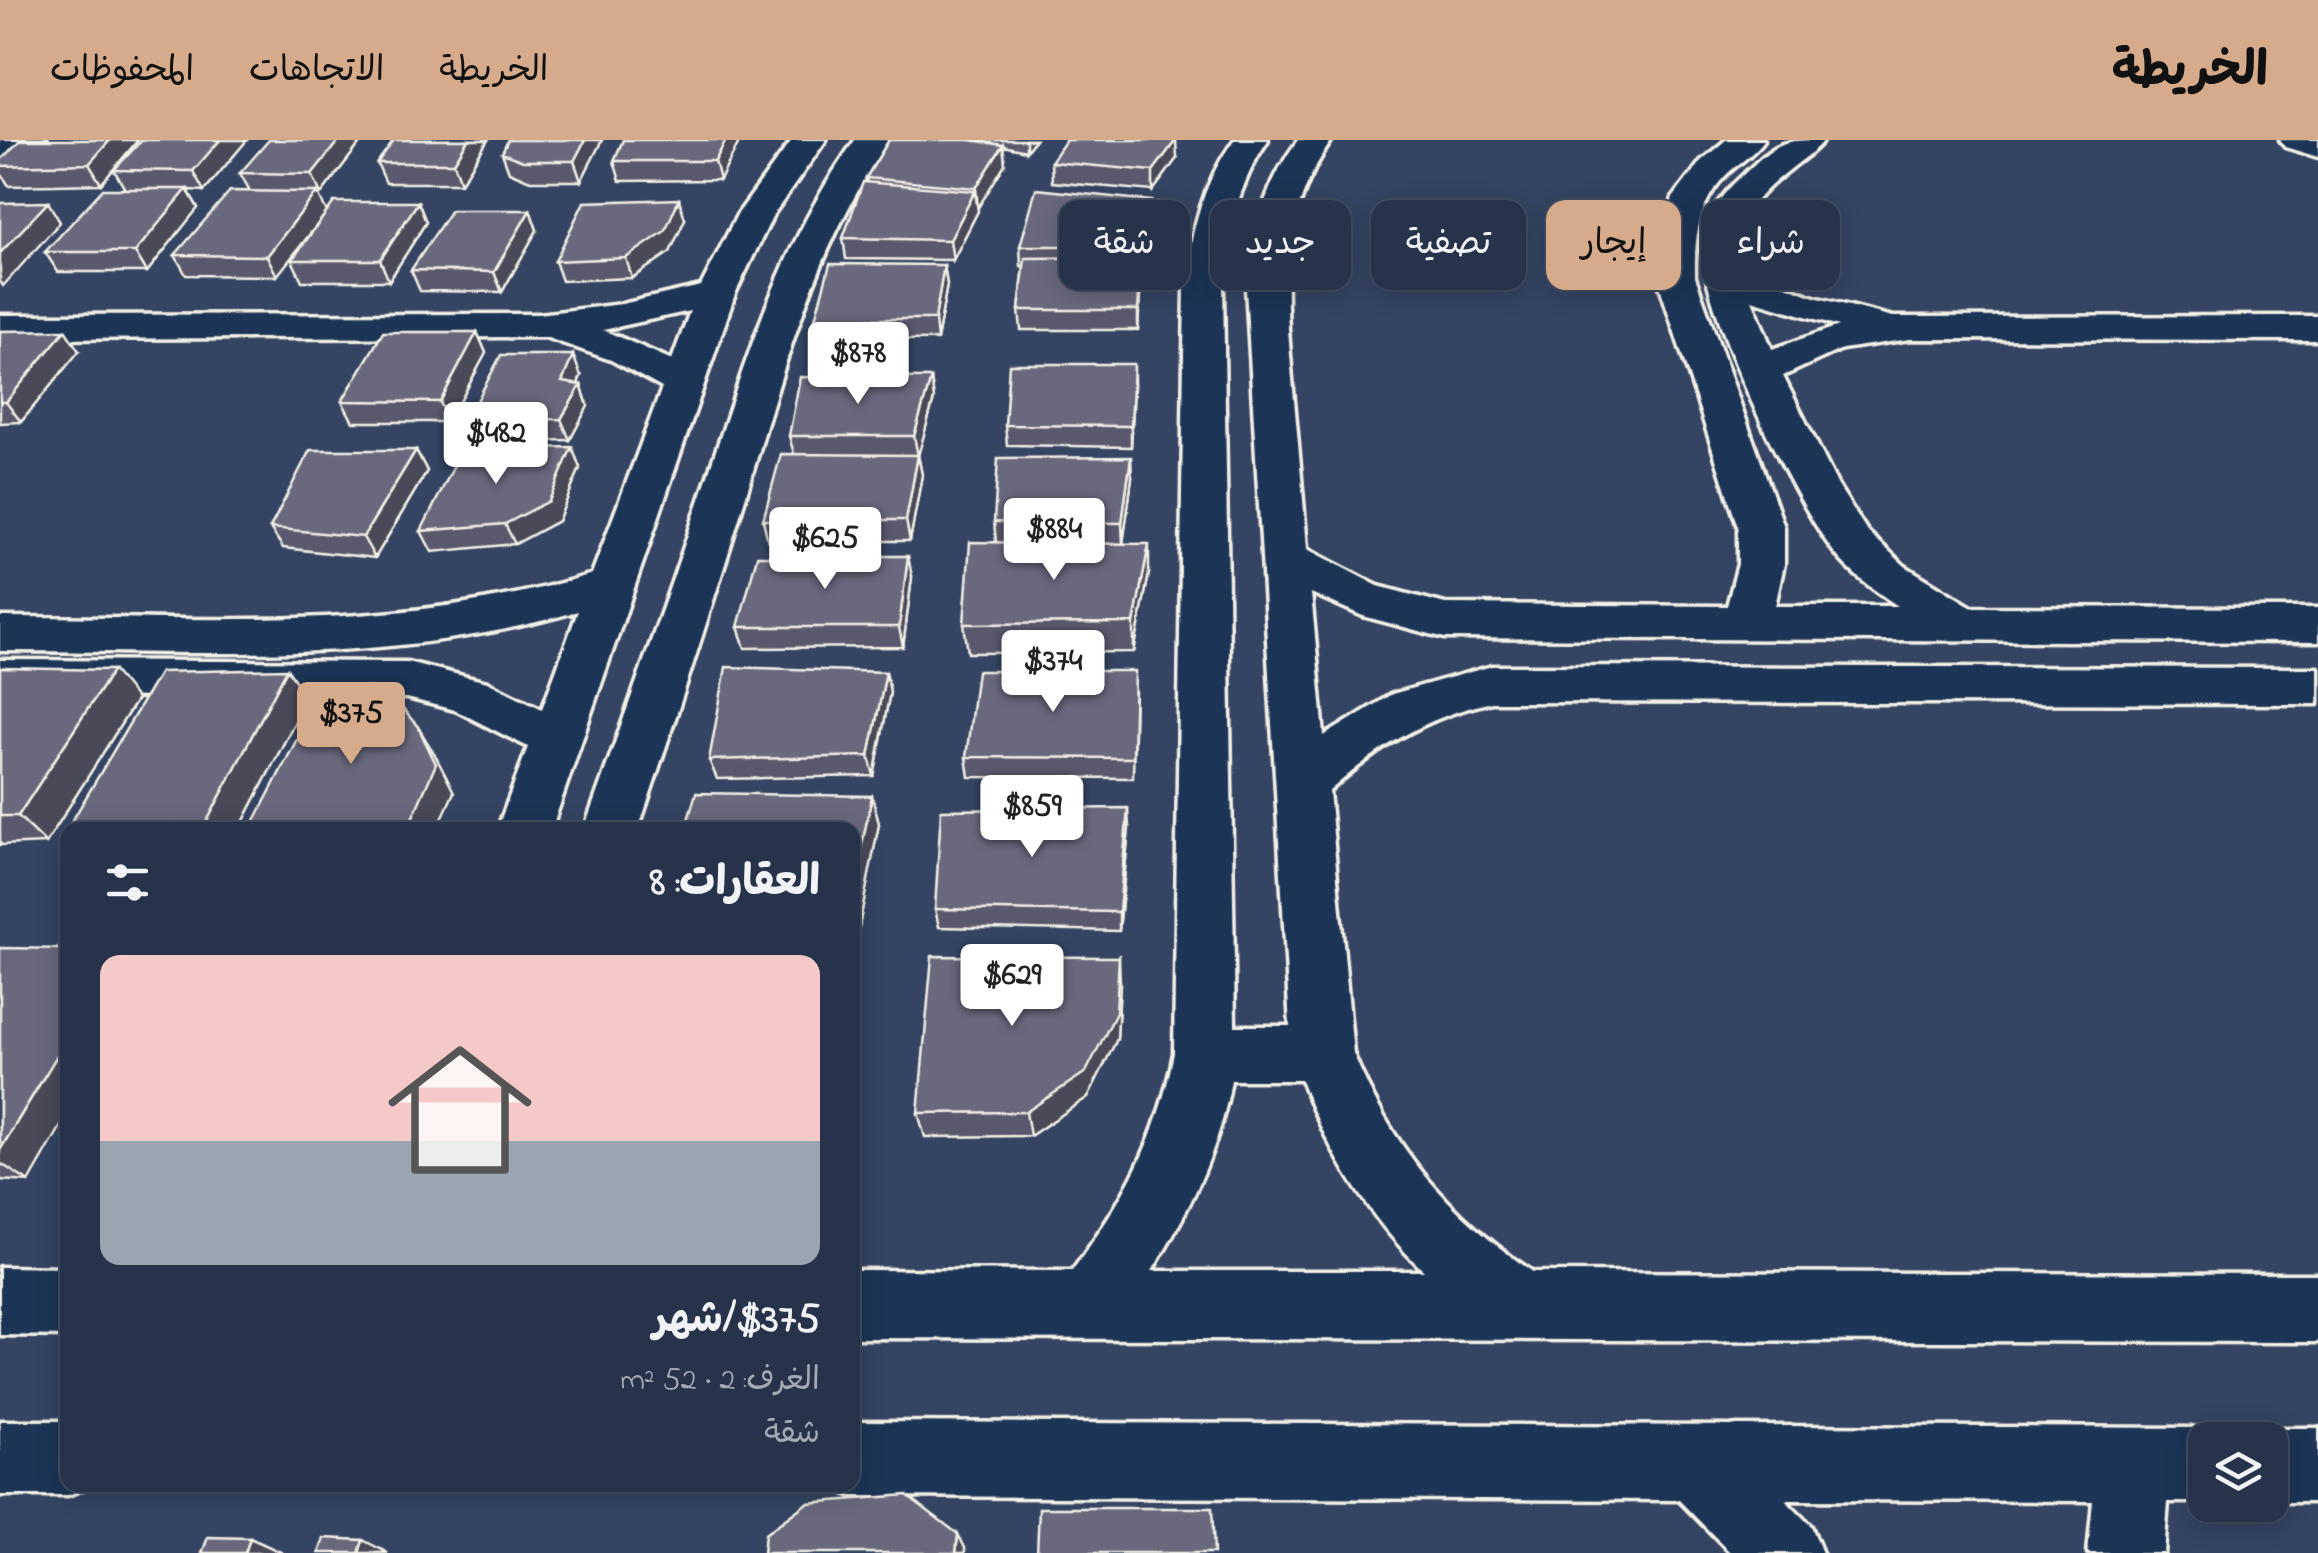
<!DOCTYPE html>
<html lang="ar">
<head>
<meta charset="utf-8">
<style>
	:root { --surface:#27334a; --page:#333f54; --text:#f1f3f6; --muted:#a4aab5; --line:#434e62; --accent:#d6ab8b }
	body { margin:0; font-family:"Indie Flower","Playpen Sans Arabic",sans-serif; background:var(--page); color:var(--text); direction:rtl; height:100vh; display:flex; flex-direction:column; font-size:38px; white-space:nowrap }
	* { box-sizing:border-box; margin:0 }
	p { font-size:32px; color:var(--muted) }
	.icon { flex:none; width:55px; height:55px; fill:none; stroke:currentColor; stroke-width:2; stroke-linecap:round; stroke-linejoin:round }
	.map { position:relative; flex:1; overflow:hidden; direction:ltr }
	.panel { position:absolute; left:60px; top:682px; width:800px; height:670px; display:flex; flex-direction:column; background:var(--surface); border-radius:20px; box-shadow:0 5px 25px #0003,0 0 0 2px var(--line); direction:rtl }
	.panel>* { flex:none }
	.banner { position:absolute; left:890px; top:60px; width:950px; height:90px; direction:rtl; display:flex; gap:20px }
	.tools { position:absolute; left:2188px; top:1282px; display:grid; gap:20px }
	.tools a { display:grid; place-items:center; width:100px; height:100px; border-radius:20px; background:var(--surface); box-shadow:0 5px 25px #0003,0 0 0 2px var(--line); font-size:50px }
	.price { position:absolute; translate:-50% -85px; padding:0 22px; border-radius:10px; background:#fff; color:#222; font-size:32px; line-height:65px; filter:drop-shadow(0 2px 5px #0008) }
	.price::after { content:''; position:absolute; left:50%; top:60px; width:30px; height:22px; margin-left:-15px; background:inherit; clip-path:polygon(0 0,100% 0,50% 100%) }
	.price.selected { background:var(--accent); color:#111 }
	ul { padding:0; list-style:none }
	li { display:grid; align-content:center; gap:20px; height:530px; padding:0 40px }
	li span { display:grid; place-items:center; height:310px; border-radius:20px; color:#555 }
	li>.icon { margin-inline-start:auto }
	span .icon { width:180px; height:180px; fill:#fffc; stroke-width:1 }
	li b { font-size:42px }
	h2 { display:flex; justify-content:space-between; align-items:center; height:120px; padding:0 40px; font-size:42px }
	.pill { padding:0 35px; border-radius:20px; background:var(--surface); box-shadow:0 5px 25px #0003,0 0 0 2px var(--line); font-size:35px; line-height:90px }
	.pill.selected { background:var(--accent); color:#111 }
	header { display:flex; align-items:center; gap:60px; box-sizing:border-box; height:140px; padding:0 50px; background:var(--accent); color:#111 }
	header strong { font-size:48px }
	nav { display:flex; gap:55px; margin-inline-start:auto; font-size:35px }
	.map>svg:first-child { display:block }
</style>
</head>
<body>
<header>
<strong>الخريطة</strong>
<nav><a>الخريطة</a><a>الاتجاهات</a><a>المحفوظات</a></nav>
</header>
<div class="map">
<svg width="2318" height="1413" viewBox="0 0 2318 1413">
	<rect width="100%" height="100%" fill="#344462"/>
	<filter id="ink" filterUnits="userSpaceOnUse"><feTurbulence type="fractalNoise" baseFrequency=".01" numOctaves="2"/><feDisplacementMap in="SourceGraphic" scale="20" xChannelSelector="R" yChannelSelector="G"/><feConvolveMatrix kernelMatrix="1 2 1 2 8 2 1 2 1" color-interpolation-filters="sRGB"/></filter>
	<g filter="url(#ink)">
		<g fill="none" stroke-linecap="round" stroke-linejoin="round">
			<defs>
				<path id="minor" d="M0 0H47L42 7 0 20Z
					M792 0H826L773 75 735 154 551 690H497L528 607 455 570 407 558 0 556V520L407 522 487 542 542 569 578 471C388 527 196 511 0 511V477C198 477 400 494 592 434L662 248 611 220 545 197 0 199V175L539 174 622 164 701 146 737 75ZM690 171 672 220 603 190Z
					M855 0H889C811 115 782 234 743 365 710 474 674 582 638 690H584C622 583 661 476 697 368 742 236 773 115 855 0Z
					M1234 0H1268C1237 45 1227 94 1223 147L1235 886H1290L1246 148C1252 94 1265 44 1298 0H1332C1275 82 1285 156 1293 250 1298 303 1303 356 1307 409L1378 446 1445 464 1727 466 1738 424V387L1657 137V114L1673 58 1701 21 1726 0H1764C1755 13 1740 22 1728 33 1698 62 1694 97 1695 137L1784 387V424L1775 466H1898C1875 451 1851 434 1834 412 1792 357 1702 170 1702 105 1702 78 1725 51 1744 34 1777 3 1779 0 1824 0 1816 11 1804 18 1793 27 1755 57 1734 78 1742 129L1814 157 1893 177 2318 176V200L1910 199 1842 209 1783 236 1838 346 1867 391 1905 426 1972 467 2318 468V502L1445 498 1363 476 1311 453 1324 596 1392 554 1492 526 2318 528V564L1492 562C1426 576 1379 607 1329 651L1353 913C1391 1007 1449 1075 1533 1132L2318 1134V1202L852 1198V1130L1072 1131C1125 1059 1157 1001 1174 913L1185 147C1191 93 1202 44 1234 0ZM1752 160 1839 186 1772 209ZM1231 940H1301C1329 1013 1368 1077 1424 1131H1152C1188 1073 1220 1008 1231 940Z
					M2280 0H2318V17L2285 7Z
					M0 1127 68 1128V1196L0 1195Z
					M0 1281H68V1345H92L68 1355H0Z
					M852 1282 2205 1288 2232 1300H2205V1362H2168L2164 1413H2088L2093 1361 1785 1360 1811 1386 1822 1413H1731L1679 1360 852 1356 826 1345H852Z
					M2270 1288H2318V1362H2270V1300H2243Z"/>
			</defs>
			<!-- minor casing -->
			<use href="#minor" stroke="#f4f1e8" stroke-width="7"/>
			<!-- minor -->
			<use href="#minor" fill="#1d3557" fill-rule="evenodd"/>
		</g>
		<!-- wall -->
		<path fill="#5a596c" stroke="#f4f1e8" stroke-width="2.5" d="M138 0 101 44 9 46 0 32V21Z
			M247 0 204 51 188 50 198 68 147 132H58L45 112 125 49 114 30Z
			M394 0H488L461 43H386L377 23Z
			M602 0 581 41H530L509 32 502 13Z
			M623 0H738L739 2 720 40 620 41 614 21Z
			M889 0H1035L1026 11 1003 6 1005 24 977 68 978 71 953 120 846 119 843 98 867 42 866 38Z
			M361 2 321 54H318L277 136 186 135 175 115 250 51 240 33Z
			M1177 18 1153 51 1052 42 1051 22Z
			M418 62 426 82 389 141H302L292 120Z
			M530 70 537 90 502 152 420 151 411 130Z
			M685 79 670 112 632 138 562 141 555 121Z
			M1152 81 1138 117 1141 137 1138 190H1021L1019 170 1024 126H1021L1020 106Z
			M944 125 947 145 937 200 820 199 815 179Z
			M0 191 79 211 21 282 0 283Z
			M477 192 486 213 449 282H353L342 261Z
			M581 236 577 245H581L588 266 570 300 475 302 466 282Z
			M931 238 934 259 918 315 922 335 910 401H768L763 380 794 314 789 296Z
			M1134 245 1131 307 1007 305 1005 285Z
			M572 307 580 328 558 381 515 404 432 412 421 391Z
			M416 310 427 331 375 418 283 408 270 388Z
			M1132 338 1123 404 1149 433 1134 512 968 513 964 484 996 402 994 382Z
			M912 437 903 507 745 508 738 487Z
			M0 528 137 559 46 703 0 705Z
			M886 532 890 552 874 636 717 639 709 620Z
			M1135 551 1133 638 969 637 966 617Z
			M307 558 239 690H81L72 681Z
			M872 656 879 684 857 796H852V690Z
			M1129 688 1119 791 939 787 935 769Z
			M0 808 29 1042 0 1040Z
			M1120 843 1117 899 1088 957 1030 996 925 997 918 973Z"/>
		<!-- shaded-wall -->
		<path fill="#4a4958" stroke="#f4f1e8" stroke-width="2.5" d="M110 0H138L101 44 89 24Z
			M220 0H247L204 51 193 31Z
			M339 0H360L361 2 321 54 312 34Z
			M468 0H488L461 43 454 23Z
			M585 0H602L581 41 574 21Z
			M726 0H738L739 2 720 40 715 21Z
			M1026 0H1035L1026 11Z
			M1176 0 1177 18 1153 51V31Z
			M1003 5 1005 24 978 68 976 48Z
			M187 49 198 68 147 132 135 112Z
			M975 51 978 71 953 120 950 100Z
			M317 52 327 72 277 136 267 116Z
			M679 59 685 79 670 112 632 138 626 118Z
			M1152 61V81L1134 126V106Z
			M48 62 60 82 3 146 0 141V113Z
			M418 62 426 82 389 141 380 120Z
			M530 70 537 90 502 152 494 132Z
			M1141 117V137L1138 190V170Z
			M944 125 947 145 937 200 935 179Z
			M65 190 79 211 21 282 6 262Z
			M477 192 486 213 449 282 440 262Z
			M573 215 581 236 570 263 562 242Z
			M1134 224V245L1131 307V286Z
			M931 238 934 259 918 316 914 296Z
			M581 245 588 266 570 300 561 279Z
			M572 307 580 328 558 381 515 404 505 384Z
			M416 310 427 331 375 418 363 397Z
			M918 315 922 335 910 401 906 380Z
			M1131 317 1132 338 1123 404 1122 383Z
			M1149 404V433L1134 512V483Z
			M908 416 912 437 903 507 899 487Z
			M287 529 307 558 239 690H209L205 685Z
			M113 530 137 559 46 703 18 676Z
			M886 532 890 552 874 636 869 616Z
			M418 587 435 615 454 652 437 690H407Z
			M872 656 879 684 857 796 852 782V752Z
			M1128 668 1129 688 1119 791V772Z
			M1119 817 1120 843 1117 899 1088 957 1030 996 1026 972Z
			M68 897V974L29 1042 0 1023V1010Z
			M958 1394 965 1408V1413H956Z
			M250 1398 281 1412V1413H245Z
			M363 1400 388 1413H359Z"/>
		<!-- building -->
		<path fill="#69687d" stroke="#f4f1e8" stroke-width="2.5" d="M20 0H110L89 24 0 26V21Z
			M142 0H220L193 31 114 30Z
			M269 0H339L312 34 240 33Z
			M394 0H468L454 23H377Z
			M508 0H585L574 21H523L502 13Z
			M623 0H726L715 21H614Z
			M889 0H970L1003 5 976 48 866 38Z
			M1066 0H1176L1153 31 1051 22Z
			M863 42 975 51 950 100 843 98Z
			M103 49H187L135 112H45Z
			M1036 49 1152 61 1134 106H1020Z
			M230 51 317 52 267 116 175 115Z
			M679 59 665 91 626 118 555 121 584 62Z
			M48 62 0 113V63Z
			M334 62H418L380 120H292Z
			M451 70H530L494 132 411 130Z
			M1141 117 1138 170H1019L1025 118Z
			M830 124 944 125 935 179H815Z
			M65 190 6 262H0V191Z
			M383 192H477L440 262 342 261Z
			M501 215H573L562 242 581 245 561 279 466 282Z
			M1009 224H1134L1131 286 1005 285Z
			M800 237 931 238 914 296H789Z
			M572 307 549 361 505 384 421 391 462 310Z
			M310 310H416L363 397 270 388Z
			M781 314 918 315 906 380H763Z
			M1131 317 1122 383 994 382 998 318Z
			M970 402 1149 404 1134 483 964 484Z
			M757 416H908L899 487H738Z
			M726 527 886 532 869 616 709 620Z
			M0 528 113 530 18 676H0Z
			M287 529 205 685 72 681 160 532Z
			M977 531H1135L1133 618 966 617Z
			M325 545 386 549 418 587 436 624 407 690H250Z
			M696 653 872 656 852 752V690H685Z
			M1128 668 1119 772 935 769 941 670Z
			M0 808 68 809V897L0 1010Z
			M932 816 1119 817 1116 873 1086 932 1026 972 918 973Z
			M907 1355 958 1394 956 1413H763L765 1394 807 1363Z
			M1039 1368H1212L1214 1413H1037Z
			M208 1397 250 1398 245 1413H202Z
			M324 1398 363 1400 359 1413H319Z"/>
	</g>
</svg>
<div class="tools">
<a><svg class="icon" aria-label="layers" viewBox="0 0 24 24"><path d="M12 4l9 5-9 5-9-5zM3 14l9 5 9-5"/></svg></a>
</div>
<b class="price" style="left:858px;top:267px">$878</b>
<b class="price" style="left:496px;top:347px">$482</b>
<b class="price" style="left:1054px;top:443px">$884</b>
<b class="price" style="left:825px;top:452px">$625</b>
<b class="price" style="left:1053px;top:575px">$374</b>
<b class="price selected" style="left:351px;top:627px">$375</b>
<b class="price" style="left:1032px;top:720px">$859</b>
<b class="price" style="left:1012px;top:889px">$629</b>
<div class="banner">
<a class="pill">شراء</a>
<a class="pill selected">إيجار</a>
<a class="pill">تصفية</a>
<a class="pill">جديد</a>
<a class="pill">شقة</a>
</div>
<section class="panel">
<h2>العقارات: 8<svg class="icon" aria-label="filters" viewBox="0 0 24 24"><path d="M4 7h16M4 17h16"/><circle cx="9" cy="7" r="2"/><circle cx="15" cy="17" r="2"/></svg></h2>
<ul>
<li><span style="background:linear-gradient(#f6c9c9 60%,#9aa5b1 0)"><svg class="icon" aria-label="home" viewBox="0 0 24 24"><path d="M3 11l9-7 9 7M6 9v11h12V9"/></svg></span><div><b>$375/شهر</b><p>الغرف: 2 · 52 m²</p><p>شقة</p></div></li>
</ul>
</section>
</div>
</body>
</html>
